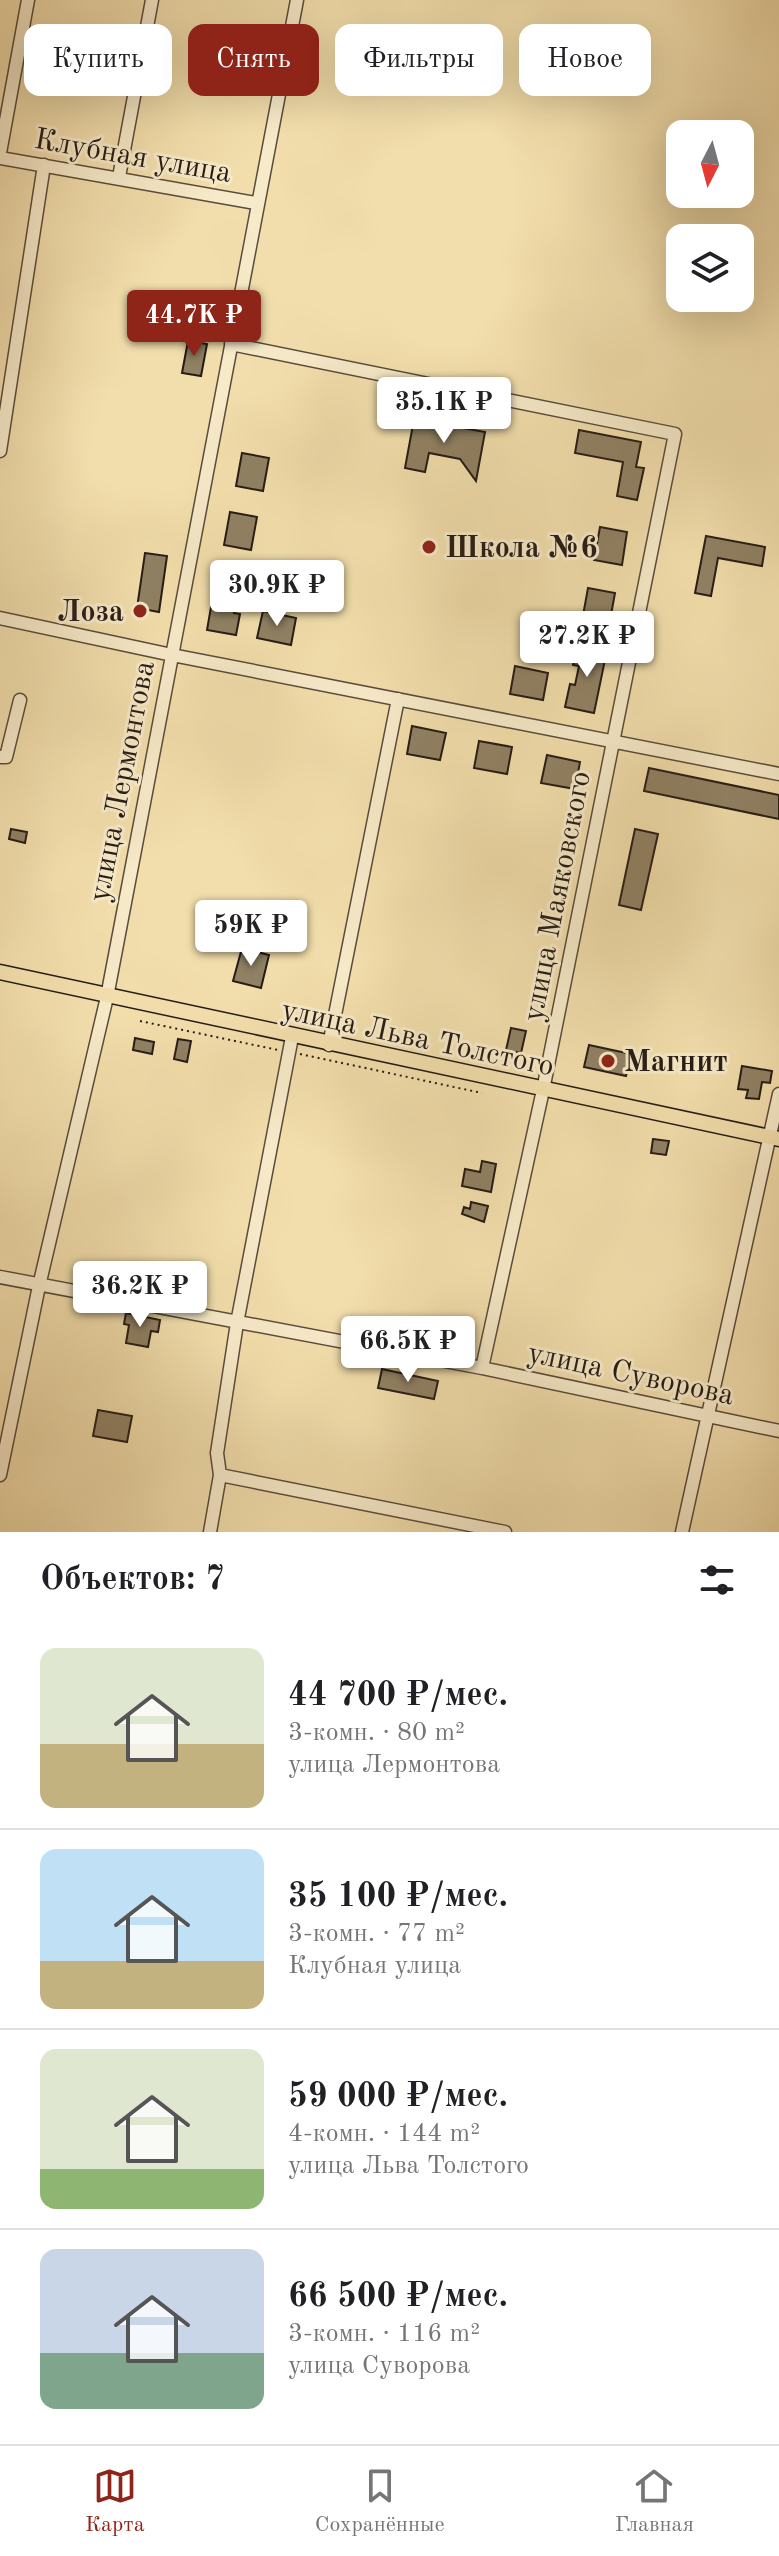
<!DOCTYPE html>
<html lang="ru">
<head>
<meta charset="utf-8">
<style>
	:root { --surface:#fff; --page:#f2f2f2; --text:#202124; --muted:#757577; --line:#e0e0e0; --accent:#8f2418 }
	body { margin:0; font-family:"Old Standard TT",serif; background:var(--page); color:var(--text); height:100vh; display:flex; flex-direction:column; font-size:30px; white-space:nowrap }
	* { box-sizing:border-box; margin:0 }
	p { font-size:26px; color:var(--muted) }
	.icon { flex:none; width:44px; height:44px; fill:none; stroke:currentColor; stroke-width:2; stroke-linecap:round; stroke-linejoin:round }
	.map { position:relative; height:1532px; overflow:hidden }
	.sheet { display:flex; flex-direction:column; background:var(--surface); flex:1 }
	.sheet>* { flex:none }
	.hud { position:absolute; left:24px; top:24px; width:732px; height:72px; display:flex; gap:16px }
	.needle { width:52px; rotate:186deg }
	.buttons { position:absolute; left:666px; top:120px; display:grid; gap:16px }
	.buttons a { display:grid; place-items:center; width:88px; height:88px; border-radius:16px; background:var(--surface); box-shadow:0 8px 32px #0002; font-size:40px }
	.price { position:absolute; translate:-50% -68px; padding:0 18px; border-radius:8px; background:#fff; color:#222; font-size:26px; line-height:52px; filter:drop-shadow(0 2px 4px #0008) }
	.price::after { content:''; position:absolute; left:50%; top:48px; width:24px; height:18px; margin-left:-12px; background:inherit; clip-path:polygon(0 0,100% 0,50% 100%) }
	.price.active { background:var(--accent); color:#fff }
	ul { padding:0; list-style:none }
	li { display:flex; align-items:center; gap:24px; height:200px; padding:0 40px }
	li+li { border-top:2px solid var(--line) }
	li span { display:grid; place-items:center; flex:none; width:224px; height:160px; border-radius:16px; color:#555 }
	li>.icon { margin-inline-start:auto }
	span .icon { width:96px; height:96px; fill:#fffc; stroke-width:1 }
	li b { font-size:34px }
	h2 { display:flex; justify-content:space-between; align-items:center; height:96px; padding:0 40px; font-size:34px }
	.tag { padding:0 28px; border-radius:16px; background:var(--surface); box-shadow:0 8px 32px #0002; font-size:28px; line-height:72px }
	.tag.active { background:var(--accent); color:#fff }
	.tabs { display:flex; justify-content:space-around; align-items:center; height:112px; border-top:2px solid var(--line); background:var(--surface); font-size:22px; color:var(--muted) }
	.tabs a { display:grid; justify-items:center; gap:4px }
	.tabs .active { color:var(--accent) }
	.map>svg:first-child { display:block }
</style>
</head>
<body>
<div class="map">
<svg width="779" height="1532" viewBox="0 0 779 1532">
	<rect width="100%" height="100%" fill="#f2deac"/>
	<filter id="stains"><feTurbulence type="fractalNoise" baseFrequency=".0025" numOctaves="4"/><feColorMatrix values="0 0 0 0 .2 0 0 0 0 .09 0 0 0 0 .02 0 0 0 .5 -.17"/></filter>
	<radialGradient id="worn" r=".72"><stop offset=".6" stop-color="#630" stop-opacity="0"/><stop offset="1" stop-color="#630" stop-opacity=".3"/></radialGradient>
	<!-- building -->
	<path fill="#908164" stroke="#261c15" stroke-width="2" d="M188 341 207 344 201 376 182 373Z
		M414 419 485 432 476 481 460 459 429 453 425 472 405 468Z
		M579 430 641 442 636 467 644 468 637 500 617 496 623 462 575 453Z
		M242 453 269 458 263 491 236 486Z
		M230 512 257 517 251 550 224 545Z
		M600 527 627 532 622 565 594 560Z
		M706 536 765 547 762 566 718 558 711 596 695 593Z
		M145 553 167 556 159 612 137 608Z
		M218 567 248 572 243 595 238 594 234 613 240 614 236 635 207 630Z
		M588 588 615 593 609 626 582 621Z
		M263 611 296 618 291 645 257 638Z
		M578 644 607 650 594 713 565 707 570 684 575 685 579 666 573 665Z
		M515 666 548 673 543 700 510 694Z
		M412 726 446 733 440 760 407 754Z
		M479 741 512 747 507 774 474 768Z
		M547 755 580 762 575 789 541 783Z
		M649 768 779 795V819L644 791Z
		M11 829 27 832 25 843 9 839Z
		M635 829 658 834 641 910 619 905Z
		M242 948 269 955 261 988 233 981Z
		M511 1028 526 1031 521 1053 506 1050Z
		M135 1038 154 1042 152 1054 133 1050Z
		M178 1039 191 1041 187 1062 174 1059Z
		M589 1045 631 1054 626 1076 584 1067Z
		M742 1066 772 1071 770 1083 762 1082 759 1099 746 1098 748 1090 738 1089Z
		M653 1139 669 1141 666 1155 651 1153Z
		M482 1161 496 1164 491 1192 462 1186 465 1169 480 1172Z
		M471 1202 488 1206 484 1222 462 1214 464 1207 470 1209Z
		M126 1313 160 1320 158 1332 151 1331 148 1347 126 1343 129 1325 124 1324Z
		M382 1369 438 1381 434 1399 378 1388Z
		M98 1410 132 1416 127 1442 93 1436Z"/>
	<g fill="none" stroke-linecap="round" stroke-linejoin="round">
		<defs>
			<path id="minor" d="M0 153 28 0
				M0 158 256 203
				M119 177 152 0
				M231 344 675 434 543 1090 482 1368
				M0 451 44 165
				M0 618 172 655 779 774
				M0 757H6L20 700
				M329 1045 398 699
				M0 1277 482 1368 779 1431
				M0 1475 39 1286 107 997 297 0
				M220 1475 505 1532
				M210 1532 220 1475 217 1453 237 1323 292 1037
				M682 1532 779 1094"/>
			<path id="major" d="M0 972 779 1139"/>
		</defs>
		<!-- minor casing -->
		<use href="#minor" stroke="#594c3b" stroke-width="15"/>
		<!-- major casing -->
		<use href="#major" stroke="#261c15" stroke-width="17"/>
		<!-- path -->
		<path stroke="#261c15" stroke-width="2" stroke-dasharray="2 4" stroke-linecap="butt" d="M140 1021 278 1050
			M300 1054 482 1093"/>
		<!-- minor -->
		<use href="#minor" stroke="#f7eac9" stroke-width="12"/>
		<!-- major -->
		<use href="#major" stroke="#f2deac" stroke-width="14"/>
	</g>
	<!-- markers -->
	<g fill="#8f2418" stroke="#f7eac9" stroke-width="3">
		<circle cx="429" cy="547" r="8"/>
		<circle cx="140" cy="611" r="8"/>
		<circle cx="608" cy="1061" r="8"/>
	</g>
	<g text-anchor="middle" stroke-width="6" stroke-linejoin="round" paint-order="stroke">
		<!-- street labels -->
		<g font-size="30" fill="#261c15" stroke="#f7eac9">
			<text transform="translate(133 155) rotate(10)" y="10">Клубная улица</text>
			<text transform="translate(121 781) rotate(-79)" y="10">улица Лермонтова</text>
			<text transform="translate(556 896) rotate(-79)" y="10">улица Маяковского</text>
			<text transform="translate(418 1037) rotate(12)" y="10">улица Льва Толстого</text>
			<text transform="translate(631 1373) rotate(12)" y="10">улица Суворова</text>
		</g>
		<!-- poi labels -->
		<g font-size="30" font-weight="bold" fill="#261c15" stroke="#f7eac9" text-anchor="start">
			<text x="445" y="557">Школа №6</text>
			<text x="124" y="621" text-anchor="end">Лоза</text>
			<text x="624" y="1071">Магнит</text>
		</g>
	</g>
	<rect width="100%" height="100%" filter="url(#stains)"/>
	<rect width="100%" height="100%" fill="url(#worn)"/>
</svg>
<div class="buttons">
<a><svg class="needle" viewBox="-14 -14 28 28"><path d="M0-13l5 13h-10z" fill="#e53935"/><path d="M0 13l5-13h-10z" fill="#757577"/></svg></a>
<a><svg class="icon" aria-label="layers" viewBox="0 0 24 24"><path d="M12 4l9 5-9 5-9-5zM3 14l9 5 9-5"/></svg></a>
</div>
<b class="price active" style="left:194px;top:358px">44.7K ₽</b>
<b class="price" style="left:444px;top:445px">35.1K ₽</b>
<b class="price" style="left:277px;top:628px">30.9K ₽</b>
<b class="price" style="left:587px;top:679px">27.2K ₽</b>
<b class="price" style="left:251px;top:968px">59K ₽</b>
<b class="price" style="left:140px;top:1329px">36.2K ₽</b>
<b class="price" style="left:408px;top:1384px">66.5K ₽</b>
<div class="hud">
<a class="tag">Купить</a>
<a class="tag active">Снять</a>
<a class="tag">Фильтры</a>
<a class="tag">Новое</a>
</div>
</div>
<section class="sheet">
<h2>Объектов: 7<svg class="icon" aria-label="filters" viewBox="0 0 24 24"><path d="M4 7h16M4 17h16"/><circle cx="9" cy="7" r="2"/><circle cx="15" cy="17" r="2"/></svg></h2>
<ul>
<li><span style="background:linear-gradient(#dfe7d0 60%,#c2b280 0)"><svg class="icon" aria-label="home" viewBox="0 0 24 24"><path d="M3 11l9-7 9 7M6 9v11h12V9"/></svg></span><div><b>44 700 ₽/мес.</b><p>3-комн. · 80 m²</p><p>улица Лермонтова</p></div></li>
<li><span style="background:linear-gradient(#bfe0f5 70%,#c2b280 0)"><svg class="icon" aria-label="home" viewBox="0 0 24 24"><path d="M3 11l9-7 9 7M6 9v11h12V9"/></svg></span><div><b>35 100 ₽/мес.</b><p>3-комн. · 77 m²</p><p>Клубная улица</p></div></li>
<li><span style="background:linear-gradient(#dfe7d0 75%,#8fb573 0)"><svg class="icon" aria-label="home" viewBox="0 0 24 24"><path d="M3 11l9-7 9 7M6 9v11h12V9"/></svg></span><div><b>59 000 ₽/мес.</b><p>4-комн. · 144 m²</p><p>улица Льва Толстого</p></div></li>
<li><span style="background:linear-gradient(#c9d6e8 65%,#7fa58c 0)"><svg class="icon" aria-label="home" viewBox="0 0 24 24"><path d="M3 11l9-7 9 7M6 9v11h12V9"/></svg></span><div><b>66 500 ₽/мес.</b><p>3-комн. · 116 m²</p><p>улица Суворова</p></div></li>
</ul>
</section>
<nav class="tabs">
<a class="active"><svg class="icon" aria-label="map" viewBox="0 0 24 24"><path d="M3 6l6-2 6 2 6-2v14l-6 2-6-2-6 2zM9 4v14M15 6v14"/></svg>Карта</a>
<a><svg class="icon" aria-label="saved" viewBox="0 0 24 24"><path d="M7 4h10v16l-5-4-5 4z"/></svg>Сохранённые</a>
<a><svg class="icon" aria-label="home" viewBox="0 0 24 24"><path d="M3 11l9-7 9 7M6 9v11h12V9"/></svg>Главная</a>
</nav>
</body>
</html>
